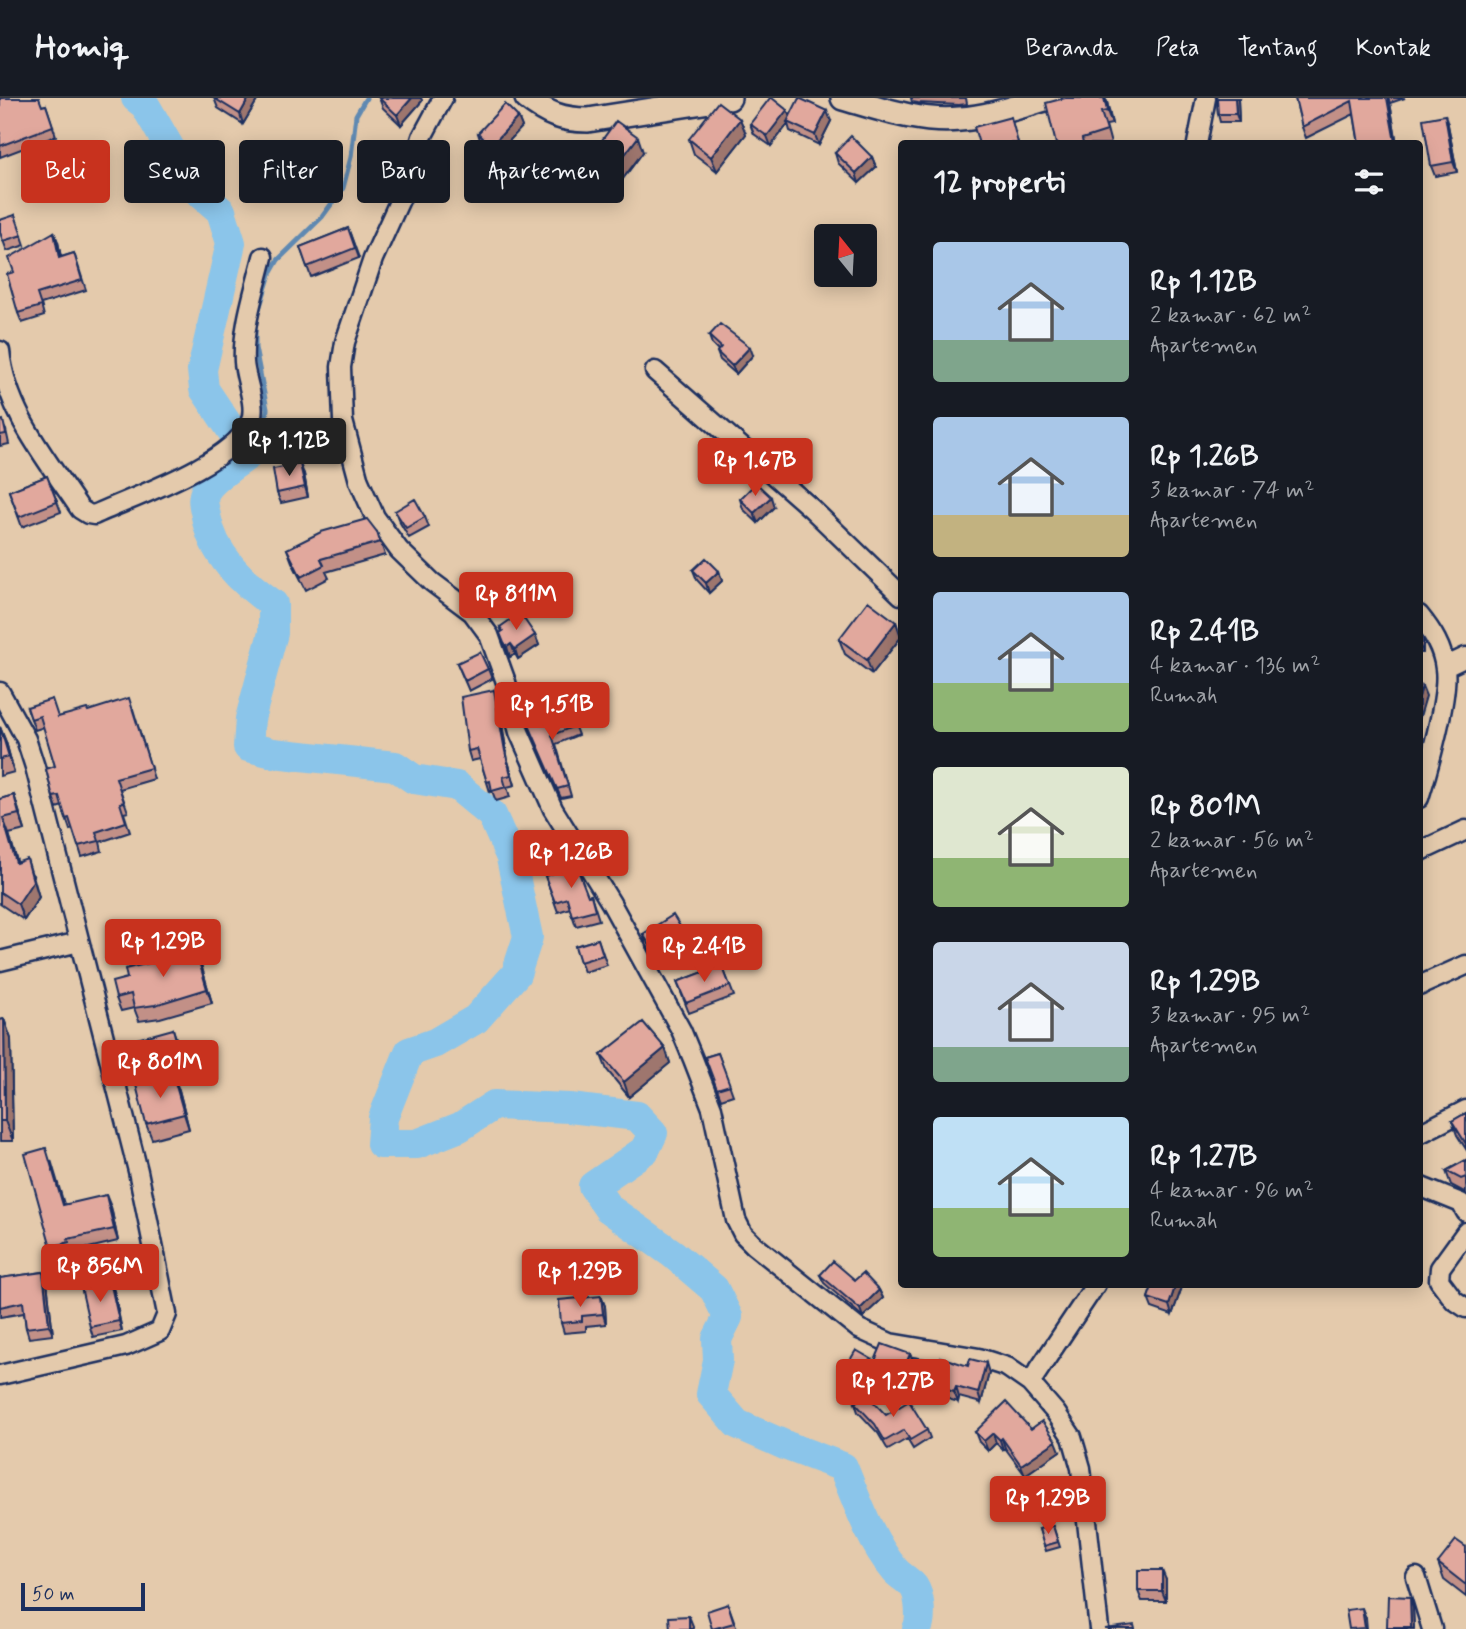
<!DOCTYPE html>
<html lang="id">
<head>
<meta charset="utf-8">
<style>
	:root { --surface:#171b24; --page:#242831; --text:#f1f3f6; --muted:#9ea1a6; --line:#363941; --accent:#c8321e }
	body { margin:0; font-family:Mynerve,sans-serif; background:var(--page); color:var(--text); height:100vh; display:flex; flex-direction:column; font-size:26px; white-space:nowrap }
	* { box-sizing:border-box; margin:0 }
	p { font-size:23px; color:var(--muted) }
	.icon { flex:none; width:38px; height:38px; fill:none; stroke:currentColor; stroke-width:2; stroke-linecap:round; stroke-linejoin:round }
	.map { position:relative; flex:1; overflow:hidden }
	.drawer { position:absolute; left:898px; top:42px; width:525px; height:1148px; display:flex; flex-direction:column; background:var(--surface); border-radius:7px; box-shadow:0 4px 18px #0003 }
	.drawer>* { flex:none }
	.top-card { position:absolute; left:21px; top:42px; width:665px; height:63px; display:flex; gap:14px }
	.needle { width:46px; rotate:342deg }
	.fabs { position:absolute; left:814px; top:126px; display:grid; gap:14px }
	.fabs a { display:grid; place-items:center; width:63px; height:63px; border-radius:7px; background:var(--surface); box-shadow:0 4px 18px #0003; font-size:35px }
	.scale { position:absolute; left:21px; bottom:18px; width:124px; box-sizing:border-box; padding-left:7px; border:4px solid #1b2f5e; border-top:0; font-size:19px; line-height:24px; white-space:nowrap; color:#1b2f5e; -webkit-text-stroke:5px #e4caac; paint-order:stroke }
	.price { position:absolute; translate:-50% -60px; padding:0 16px; border-radius:7px; background:var(--accent); color:#fff; font-size:23px; line-height:46px; filter:drop-shadow(0 2px 4px #0008) }
	.price::after { content:''; position:absolute; left:50%; top:42px; width:21px; height:16px; margin-left:-10px; background:inherit; clip-path:polygon(0 0,100% 0,50% 100%) }
	.price.selected { background:#222; color:#fff }
	ul { padding:0; list-style:none }
	li { display:flex; align-items:center; gap:21px; height:175px; padding:0 35px }
	li span { display:grid; place-items:center; flex:none; width:196px; height:140px; border-radius:7px; color:#555 }
	li>.icon { margin-inline-start:auto }
	span .icon { width:84px; height:84px; fill:#fffc; stroke-width:1 }
	li b { font-size:30px }
	h2 { display:flex; justify-content:space-between; align-items:center; height:84px; padding:0 35px; font-size:30px }
	.pill { padding:0 24px; border-radius:7px; background:var(--surface); box-shadow:0 4px 18px #0003; font-size:24px; line-height:63px }
	.pill.selected { background:var(--accent); color:#fff }
	header { display:flex; align-items:center; gap:42px; box-sizing:border-box; height:98px; padding:0 35px; background:var(--surface); border-bottom:2px solid var(--line) }
	header strong { font-size:33px }
	nav { display:flex; gap:38px; margin-inline-start:auto; font-size:24px }
	.map>svg:first-child { display:block }
</style>
</head>
<body>
<header>
<strong>Homiq</strong>
<nav><a>Beranda</a><a>Peta</a><a>Tentang</a><a>Kontak</a></nav>
</header>
<div class="map">
<svg width="1466" height="1531" viewBox="0 0 1466 1531">
	<rect width="100%" height="100%" fill="#e4caac"/>
	<filter id="ink" filterUnits="userSpaceOnUse"><feTurbulence type="fractalNoise" baseFrequency=".0143" numOctaves="2"/><feDisplacementMap in="SourceGraphic" scale="14" xChannelSelector="R" yChannelSelector="G"/><feConvolveMatrix kernelMatrix="1 2 1 2 8 2 1 2 1" color-interpolation-filters="sRGB"/></filter>
	<g filter="url(#ink)">
		<g fill="none" stroke-linecap="round" stroke-linejoin="round">
			<!-- stream -->
			<path stroke="#5e89b2" stroke-width="5" d="M248 357 264 334 267 311 255 250V224L270 176 278 162 322 119 343 90 351 59 356 17 366 0"/>
			<!-- river -->
			<path stroke="#8bc5ea" stroke-width="30" d="M136 0 145 7 191 87 221 113 231 145 202 272 204 291 248 357C235 367 215 378 206 392 201 401 204 408 206 418 213 457 242 484 273 506V535L250 621 248 649 273 655 395 668 414 681 457 688 492 717 511 760 528 839 516 876 476 921 435 945 409 954 383 1020 381 1046H417L460 1029 494 1007 570 1010 637 1018 653 1035 645 1052 593 1088 608 1110 673 1156 714 1191 728 1219 717 1241 718 1262 711 1296 737 1326 787 1348 843 1369C857 1403 870 1442 894 1471 899 1478 909 1482 914 1489 920 1498 922 1522 917 1531"/>
			<defs>
				<path id="minor" d="M443 0 422 39 408 84 373 161 345 244 341 269 343 323 359 383 375 419 399 452 432 484 472 514 489 537 506 584 519 634 553 711 611 805 681 932 693 961 712 1010 736 1122 743 1136 754 1147 859 1231 890 1245 979 1260 1007 1269 1030 1285 1056 1315 1072 1339 1081 1370 1099 1531
					M1197 46 1206 0
					M0 253C6 314 47 361 80 411L88 416 94 417C135 398 228 367 249 327 259 310 245 283 244 264 242 230 255 192 263 159
					M655 273 811 410 901 497
					M1419 517C1432 533 1443 550 1445 571 1449 597 1428 672 1419 700
					M1445 569 1466 559
					M0 594 26 641 35 669 138 1073 167 1216 160 1233 126 1248 0 1277
					M1419 754 1466 732
					M0 863 79 844
					M1419 888 1466 867
					M1419 1036 1466 1012
					M1419 1088 1461 1105 1466 1114
					M1466 1134 1440 1170 1439 1182 1454 1202 1466 1210
					M1030 1285 1096 1186
					M1416 1479 1432 1531"/>
				<path id="tertiary" d="M527 0C547 16 562 22 588 22L729 0
					M843 0C881 11 920 25 960 21 990 19 1020 8 1049 0"/>
			</defs>
			<!-- minor casing -->
			<use href="#minor" stroke="#1b2f5e" stroke-width="23"/>
			<!-- tertiary casing -->
			<use href="#tertiary" stroke="#1b2f5e" stroke-width="28"/>
			<!-- minor -->
			<use href="#minor" stroke="#e4caac" stroke-width="18"/>
			<!-- tertiary -->
			<use href="#tertiary" stroke="#e4caac" stroke-width="23"/>
		</g>
		<!-- wall -->
		<path fill="#c29087" stroke="#1b2f5e" stroke-width="2" d="M0 0 42 8 46 7 56 38 0 59Z
			M214 0 258 1 243 26 218 10Z
			M379 0H421L422 3 401 27 383 10Z
			M911 0H966L967 6 959 7 918 5 912 4Z
			M1216 0H1241L1238 1 1239 24H1220L1218 16 1217 3Z
			M1295 0H1405L1390 5 1397 46H1359L1354 16 1306 40 1302 29Z
			M1107 4 1112 26 1106 27 1111 46H1056Z
			M787 12 790 18 831 23 819 47 790 33 788 26 771 48 754 36 750 26Z
			M518 19 522 29 495 58 481 45 478 35Z
			M740 21 746 36 717 73 694 56 689 41Z
			M1448 27 1457 74 1435 78 1431 68Z
			M643 54 613 94 591 79 586 64Z
			M835 55 872 59 876 69 859 85 838 65Z
			M492 63 519 68 510 80 494 68Z
			M15 117 25 147 7 153 0 134Z
			M348 130 359 160 311 179 300 149Z
			M54 134 58 144 61 159 74 155 86 192 41 206 44 218 22 225 18 215 14 174Z
			M709 238 753 257 736 276 720 262 717 254 718 252 712 246Z
			M0 323 6 332 9 346 0 348Z
			M304 376 308 399 281 405 277 395Z
			M47 378 61 414 22 429 9 393Z
			M740 401 774 409 758 425 743 411Z
			M395 413 425 419 429 429 409 440 399 423Z
			M377 434 385 457 326 474 329 480 306 492 292 464 287 451Z
			M693 472 719 473 722 483 709 495 697 482Z
			M896 524 901 539 872 576 845 556 839 541Z
			M500 529 535 537 539 547 518 561 515 556 510 559 508 555 500 535 502 534Z
			M1419 532 1423 542V555H1419Z
			M457 565 488 571 492 581 469 593Z
			M494 592 498 602 508 663 515 687 507 689 510 699 496 703 492 693 490 694 480 661 471 663 468 653Z
			M27 609 58 619 88 613 133 611 154 681 120 691 128 714 124 715 130 734 100 744 102 753 82 759 73 731 70 732 62 708 57 710 53 699 55 668 44 629 35 632Z
			M567 609 578 637 556 646 571 698 561 700 528 625Z
			M0 629 6 644 14 674 0 678Z
			M14 697 25 732 9 736 17 764 33 777 39 799 24 822 0 806V701Z
			M545 778 588 798 591 797 599 822 576 828 570 810 558 814Z
			M643 836 686 838 690 848 659 867 646 846Z
			M598 841 607 867 584 874 575 848Z
			M198 856 212 905 160 920 139 923 134 910 121 913 116 900 127 880Z
			M722 867 734 898 689 915 677 884Z
			M4 921 11 941 13 1043H0V922Z
			M173 931 183 962 146 972 143 962Z
			M665 950 670 965 629 999 607 972 601 957Z
			M718 955 733 997 721 1001 705 959Z
			M179 992 189 1031 152 1041 146 1026Z
			M1466 1015V1051L1457 1037 1452 1023Z
			M51 1062 64 1106 111 1109 118 1143 72 1154 73 1157 55 1161 51 1149Z
			M1466 1062V1095L1451 1087 1446 1073Z
			M43 1174 47 1184 53 1237 29 1240 26 1230 24 1215 0 1219V1180Z
			M820 1177 855 1182 879 1192 883 1200 863 1219 824 1185Z
			M110 1183 114 1193 122 1233 93 1239 90 1229Z
			M1153 1186H1183L1172 1217 1152 1210 1148 1200Z
			M601 1198 605 1208 606 1226 586 1228V1233L564 1235 561 1225Z
			M910 1256 914 1266 905 1288 899 1286 906 1302 849 1279 846 1269Z
			M989 1275 981 1305 959 1299 958 1304 935 1297 932 1287Z
			M855 1305 927 1332 930 1340 913 1351 907 1341 888 1352 878 1335 858 1314Z
			M1031 1331 1060 1353 1025 1377 1005 1350 1003 1352 996 1345 988 1353 979 1344 975 1334Z
			M999 1390 1030 1401 1034 1411 1011 1420Z
			M1053 1428 1060 1449 1046 1453 1039 1431Z
			M1466 1449V1499L1444 1482 1438 1465Z
			M1166 1482V1503H1142L1138 1493Z
			M728 1506 737 1531H712Z
			M1413 1509 1414 1531H1388L1387 1529Z"/>
		<!-- shaded-wall -->
		<path fill="#9e766e" stroke="#1b2f5e" stroke-width="2" d="M249 0H258V1L243 26 240 16Z
			M412 0H421L422 3 401 27 397 17Z
			M1104 0H1105L1107 4 1112 26 1107 13Z
			M1235 0H1238V1L1239 24 1236 16Z
			M1387 0H1388L1390 5 1397 46H1395Z
			M787 12 791 22 787 24 788 26 771 48 767 38Z
			M827 13 831 23 819 47 815 37Z
			M1445 17 1448 27 1457 74 1453 64Z
			M518 19 522 29 495 58 491 48Z
			M740 21 746 36 717 73 711 59Z
			M638 39 643 54 613 94 607 80Z
			M872 59 876 69 859 85 856 75Z
			M517 63 519 68 510 80 508 75Z
			M54 134 58 144 63 170 59 160Z
			M750 249 753 257 736 276 732 268Z
			M300 366 304 376 308 399 305 389Z
			M771 399 774 409 758 425 754 415Z
			M719 473 722 483 709 495 706 485Z
			M896 524 901 539 872 576 867 562Z
			M1420 532 1423 542V555L1419 546Z
			M535 537 539 547 518 561 515 551Z
			M511 546 515 556 510 559 507 549Z
			M1422 588 1426 598 1419 622V599Z
			M494 592 498 602 508 663 515 687 505 653Z
			M0 629 6 644 14 674 9 659Z
			M14 697 19 713 25 732 19 716Z
			M3 720 9 736 22 780 16 765Z
			M27 761 39 799 24 822 18 806Z
			M686 838 690 848 659 867 656 857Z
			M193 843 198 856 212 905 207 891Z
			M4 921 11 941 13 1043 5 1023Z
			M665 950 670 965 629 999 624 984Z
			M173 977 179 992 189 1031 184 1016Z
			M106 1097 111 1109 118 1143 114 1131Z
			M43 1174 47 1184 53 1237 49 1227Z
			M110 1183 114 1193 122 1233 119 1223Z
			M1176 1186H1183L1172 1217 1169 1207Z
			M879 1192 883 1200 863 1219 860 1211Z
			M601 1198 605 1208 606 1226 603 1216Z
			M910 1256 914 1266 905 1288 901 1278Z
			M986 1265 989 1275 981 1305 978 1295Z
			M956 1289 959 1299 958 1304 954 1294Z
			M993 1335 996 1345 988 1353 984 1343Z
			M1002 1340 1005 1350 1003 1352 1000 1342Z
			M1056 1343 1060 1353 1025 1377 1021 1367Z
			M1162 1472 1166 1482V1503L1162 1493Z
			M1410 1499 1413 1509 1414 1531H1412L1411 1529Z
			M1362 1510 1366 1520 1367 1531H1365Z
			M689 1518 693 1528V1531H689Z"/>
		<!-- building -->
		<path fill="#e1a89d" stroke="#1b2f5e" stroke-width="2" d="M0 0H39L42 8 46 7 53 28 0 48Z
			M214 0H249L240 16Z
			M379 0H412L397 17Z
			M770 0H772L787 12 767 38 750 26Z
			M799 0 827 13 815 37 787 24Z
			M1065 0H1104L1107 13 1101 14 1107 33 1082 41 1083 46H1056L1046 5Z
			M1217 0H1235L1236 16H1218Z
			M1295 0H1387L1395 44 1386 46H1359L1352 3 1302 29Z
			M718 4 740 21 711 59 689 41Z
			M505 6 518 19 491 48 478 35Z
			M1445 17 1453 64 1431 68 1423 21Z
			M1011 19 1018 45 979 46 974 29Z
			M616 23 638 39 607 80 586 64Z
			M851 38 872 59 856 75 835 55Z
			M502 51 517 63 508 75 492 63Z
			M15 117 22 137 3 143 0 134V122Z
			M348 130 355 150 307 169 300 149Z
			M54 134 59 160 74 155 82 182 37 196 41 208 18 215 7 176 14 174 9 160Z
			M720 226 750 249 732 268 717 254 721 249 709 238Z
			M3 322 6 336 0 337V323Z
			M300 366 305 389 277 395 273 371Z
			M47 378 57 404 19 419 9 393Z
			M756 385 771 399 754 415 740 401Z
			M415 401 425 419 406 430 395 413Z
			M367 421 377 434 380 444 321 461 324 467 301 479 287 451 321 434Z
			M706 460 719 473 706 485 693 472Z
			M868 503 896 524 867 562 839 541Z
			M520 515 535 537 515 551 511 546 507 549 504 545 500 535 503 533 500 529Z
			M480 554 488 571 465 583 457 565Z
			M1419 587 1422 588 1419 599Z
			M494 592 505 653 511 677 503 679 506 689 492 693 490 683 487 684 477 651 468 653 461 599Z
			M129 600 151 670 116 680 124 704 120 705 126 724 96 734 99 743 78 748 69 720 66 721 59 698 53 699 46 671 55 668 40 618 31 621 27 609 52 601 58 619 87 611 88 613Z
			M567 609 575 628 552 637 568 688 557 691 528 625Z
			M0 629 9 659 0 661Z
			M14 697 19 716 3 720 16 765 27 761 33 783 18 806 0 794V701Z
			M576 767 588 798 591 797 595 812 572 818 567 800 555 804 545 778Z
			M673 817 686 838 656 857 643 836Z
			M598 841 603 857 580 864 575 848Z
			M193 843 207 891 155 907 134 910 131 896 116 900 112 884 127 880 125 871 178 858 175 848Z
			M722 867 730 888 686 905 677 884Z
			M4 921 5 1023H0V922Z
			M643 924 665 950 624 984 601 957Z
			M173 931 179 952 143 962 137 941Z
			M718 955 730 987 717 991 705 959Z
			M173 977 184 1016 146 1026 136 987Z
			M1466 1015V1046L1452 1023Z
			M46 1050 63 1107 106 1097 114 1131 68 1141 69 1144 51 1149 25 1056Z
			M1466 1062V1079L1461 1081 1446 1073Z
			M833 1163 855 1182 863 1175 879 1192 860 1211 820 1177Z
			M43 1174 49 1227 26 1230 23 1204 0 1209V1180Z
			M110 1183 119 1223 90 1229 81 1189Z
			M1153 1186H1176L1169 1207 1148 1200Z
			M601 1198 603 1216 582 1218V1223L561 1225 559 1202Z
			M882 1246 910 1256 901 1278 892 1275 903 1292 846 1269 856 1252 875 1263Z
			M940 1259 968 1268 970 1261 986 1265 978 1295 956 1289 954 1294 932 1287Z
			M865 1295 886 1317 909 1303 927 1332 910 1342 904 1332 885 1343 875 1326 855 1305Z
			M1006 1304 1031 1331 1042 1323 1056 1343 1021 1367 1002 1340 1000 1342 993 1335 984 1343 975 1334Z
			M1021 1380 1030 1401 1008 1410 999 1390Z
			M1053 1428 1058 1444 1044 1448 1039 1431Z
			M1456 1442 1466 1449V1487L1438 1465Z
			M1138 1472H1162V1493H1138Z
			M1388 1498 1410 1499 1411 1529H1387Z
			M728 1506 734 1525 712 1531 707 1513Z
			M1362 1510 1365 1530 1349 1531 1346 1512Z
			M689 1518V1531H670L669 1519Z
			M1134 1527 1135 1531H1105Z"/>
	</g>
</svg>
<div class="fabs">
<a><svg class="needle" viewBox="-14 -14 28 28"><path d="M0-13l5 13h-10z" fill="#e53935"/><path d="M0 13l5-13h-10z" fill="#9ea1a6"/></svg></a>
</div>
<div class="scale">50 m</div>
<b class="price selected" style="left:289px;top:380px">Rp 1.12B</b>
<b class="price" style="left:755px;top:400px">Rp 1.67B</b>
<b class="price" style="left:516px;top:534px">Rp 811M</b>
<b class="price" style="left:552px;top:644px">Rp 1.51B</b>
<b class="price" style="left:571px;top:792px">Rp 1.26B</b>
<b class="price" style="left:163px;top:881px">Rp 1.29B</b>
<b class="price" style="left:704px;top:886px">Rp 2.41B</b>
<b class="price" style="left:160px;top:1002px">Rp 801M</b>
<b class="price" style="left:100px;top:1206px">Rp 856M</b>
<b class="price" style="left:580px;top:1211px">Rp 1.29B</b>
<b class="price" style="left:893px;top:1321px">Rp 1.27B</b>
<b class="price" style="left:1048px;top:1438px">Rp 1.29B</b>
<div class="top-card">
<a class="pill selected">Beli</a>
<a class="pill">Sewa</a>
<a class="pill">Filter</a>
<a class="pill">Baru</a>
<a class="pill">Apartemen</a>
</div>
<section class="drawer">
<h2>12 properti<svg class="icon" aria-label="filters" viewBox="0 0 24 24"><path d="M4 7h16M4 17h16"/><circle cx="9" cy="7" r="2"/><circle cx="15" cy="17" r="2"/></svg></h2>
<ul>
<li><span style="background:linear-gradient(#a9c7e8 70%,#7fa58c 0)"><svg class="icon" aria-label="home" viewBox="0 0 24 24"><path d="M3 11l9-7 9 7M6 9v11h12V9"/></svg></span><div><b>Rp 1.12B</b><p>2 kamar · 62 m²</p><p>Apartemen</p></div></li>
<li><span style="background:linear-gradient(#a9c7e8 70%,#c2b280 0)"><svg class="icon" aria-label="home" viewBox="0 0 24 24"><path d="M3 11l9-7 9 7M6 9v11h12V9"/></svg></span><div><b>Rp 1.26B</b><p>3 kamar · 74 m²</p><p>Apartemen</p></div></li>
<li><span style="background:linear-gradient(#a9c7e8 65%,#8fb573 0)"><svg class="icon" aria-label="home" viewBox="0 0 24 24"><path d="M3 11l9-7 9 7M6 9v11h12V9"/></svg></span><div><b>Rp 2.41B</b><p>4 kamar · 136 m²</p><p>Rumah</p></div></li>
<li><span style="background:linear-gradient(#dfe7d0 65%,#8fb573 0)"><svg class="icon" aria-label="home" viewBox="0 0 24 24"><path d="M3 11l9-7 9 7M6 9v11h12V9"/></svg></span><div><b>Rp 801M</b><p>2 kamar · 56 m²</p><p>Apartemen</p></div></li>
<li><span style="background:linear-gradient(#c9d6e8 75%,#7fa58c 0)"><svg class="icon" aria-label="home" viewBox="0 0 24 24"><path d="M3 11l9-7 9 7M6 9v11h12V9"/></svg></span><div><b>Rp 1.29B</b><p>3 kamar · 95 m²</p><p>Apartemen</p></div></li>
<li><span style="background:linear-gradient(#bfe0f5 65%,#8fb573 0)"><svg class="icon" aria-label="home" viewBox="0 0 24 24"><path d="M3 11l9-7 9 7M6 9v11h12V9"/></svg></span><div><b>Rp 1.27B</b><p>4 kamar · 96 m²</p><p>Rumah</p></div></li>
</ul>
</section>
</div>
</body>
</html>
